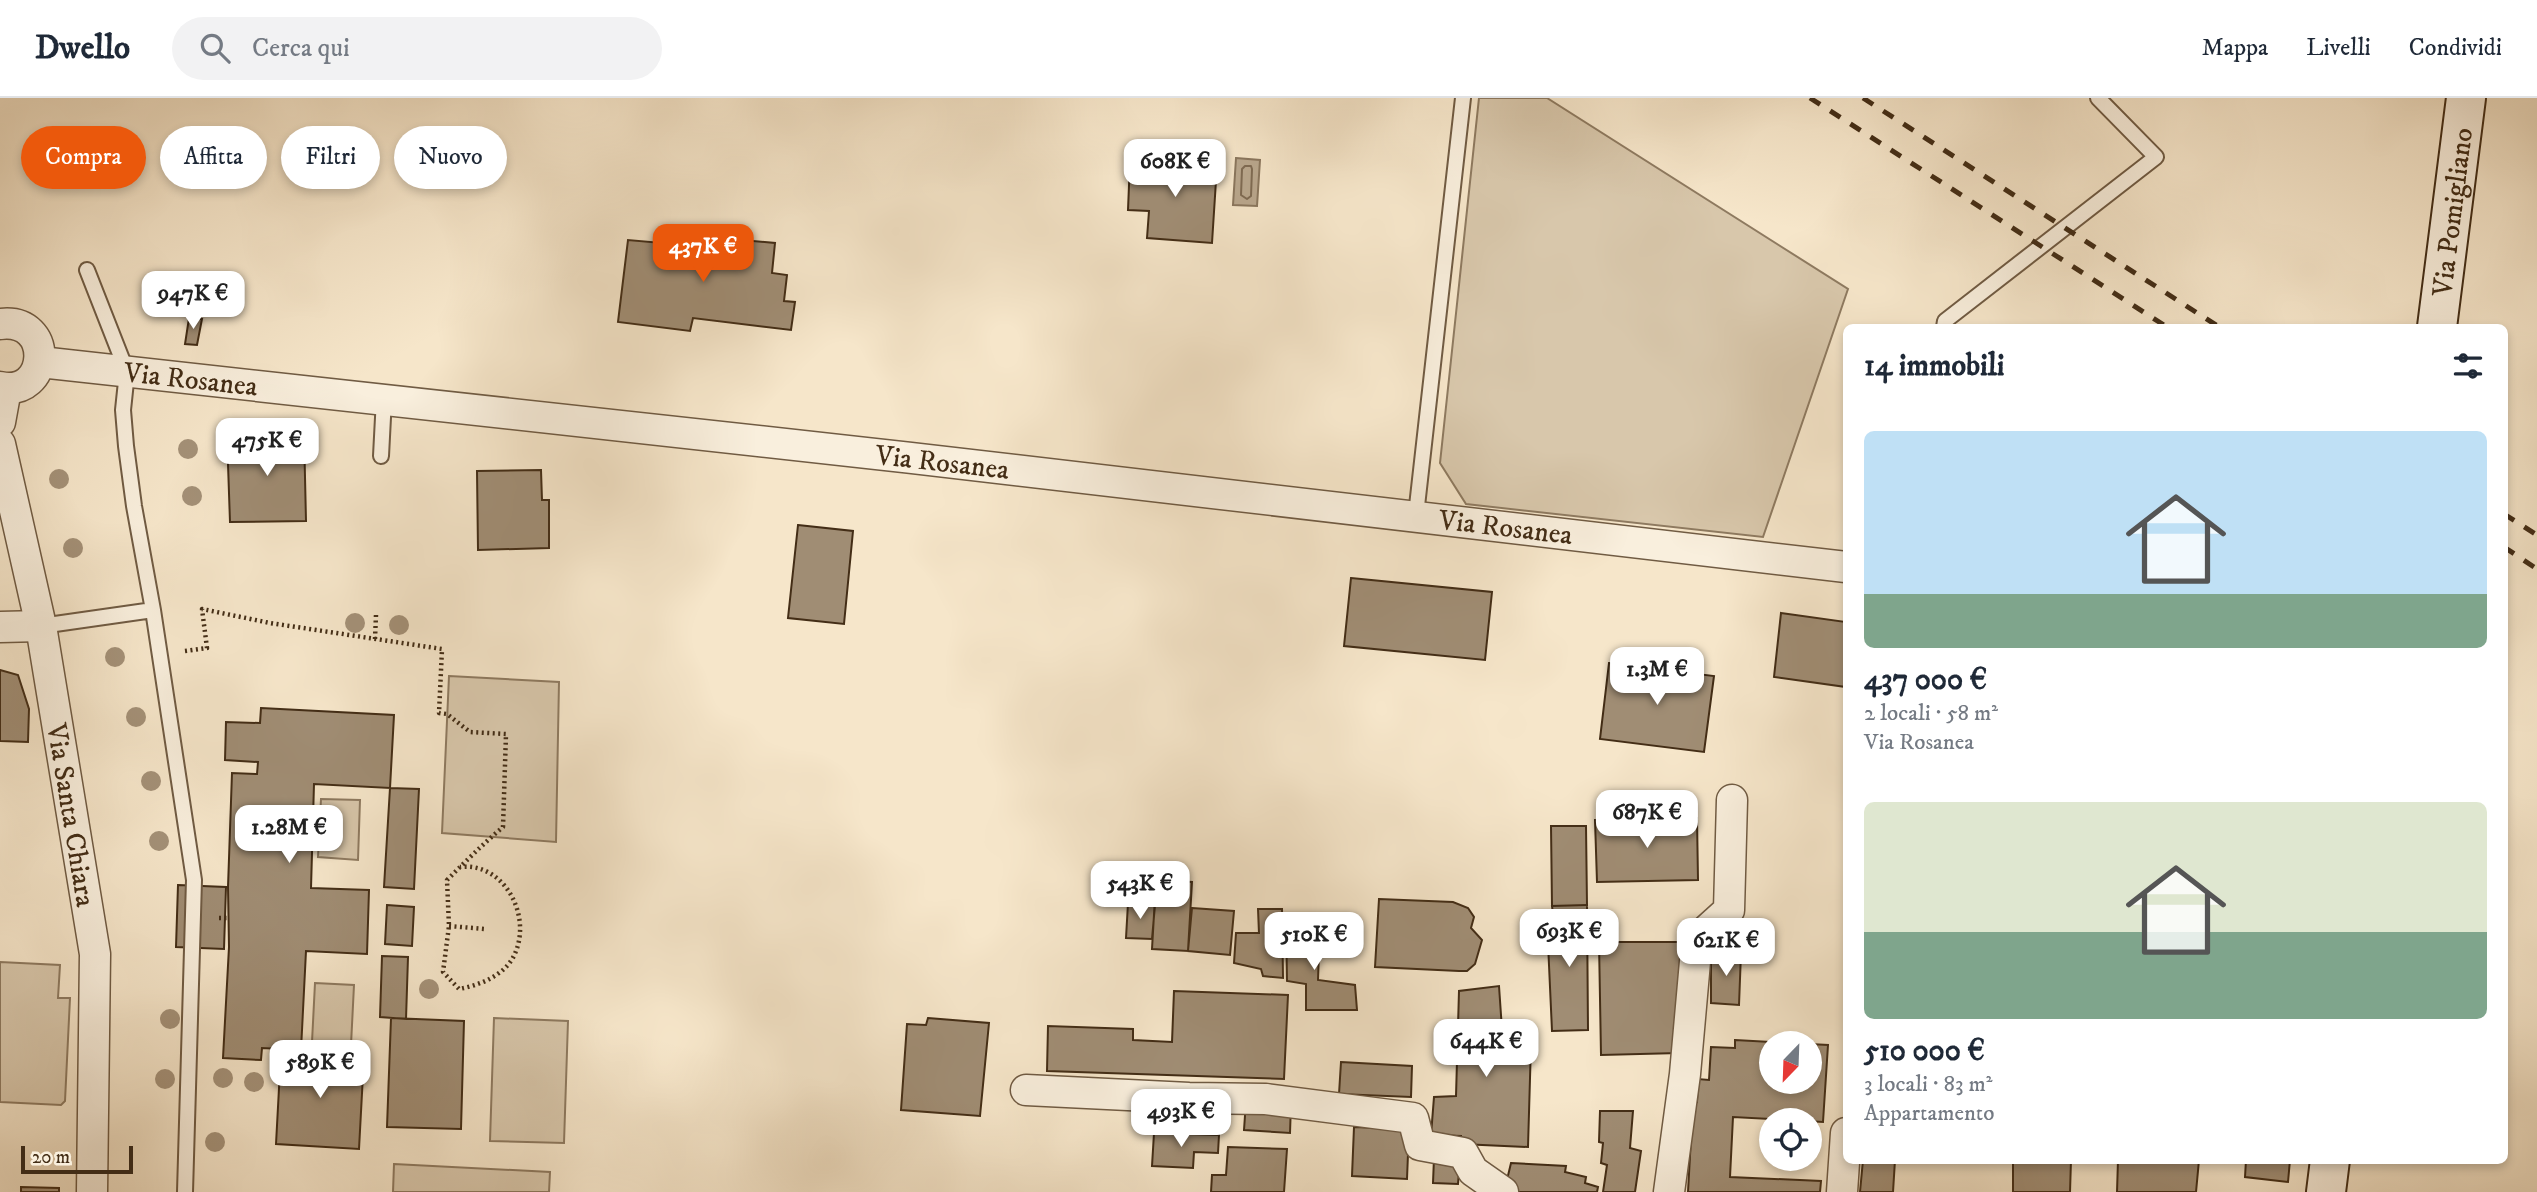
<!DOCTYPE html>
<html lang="it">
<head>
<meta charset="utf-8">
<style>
	:root { --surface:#fff; --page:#f2f2f3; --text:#1f2937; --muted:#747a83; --line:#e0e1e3; --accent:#ea580c }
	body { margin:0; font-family:"IM FELL DW Pica",serif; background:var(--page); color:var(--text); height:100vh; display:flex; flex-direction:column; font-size:26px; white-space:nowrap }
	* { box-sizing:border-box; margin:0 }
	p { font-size:23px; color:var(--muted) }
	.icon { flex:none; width:38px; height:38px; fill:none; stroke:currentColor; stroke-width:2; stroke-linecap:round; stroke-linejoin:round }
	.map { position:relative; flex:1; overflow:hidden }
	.sheet { position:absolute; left:1843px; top:226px; width:665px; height:840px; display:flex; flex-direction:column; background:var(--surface); border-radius:10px; box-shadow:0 4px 10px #0003 }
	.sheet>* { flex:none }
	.banner { position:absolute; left:21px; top:28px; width:665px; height:63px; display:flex; gap:14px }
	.needle { width:46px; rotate:203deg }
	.buttons { position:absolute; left:1759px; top:933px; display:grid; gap:14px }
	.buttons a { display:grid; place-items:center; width:63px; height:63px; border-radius:50%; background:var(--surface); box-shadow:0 4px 10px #0003; font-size:35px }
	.scale { position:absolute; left:21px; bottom:18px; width:112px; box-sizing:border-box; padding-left:7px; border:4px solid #432d16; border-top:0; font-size:19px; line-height:24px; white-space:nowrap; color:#432d16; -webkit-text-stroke:5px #f9efdd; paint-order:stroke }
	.price { position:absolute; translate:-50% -60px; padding:0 16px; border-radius:14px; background:#fff; color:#222; font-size:23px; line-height:46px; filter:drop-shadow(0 2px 4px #0008) }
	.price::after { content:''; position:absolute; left:50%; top:42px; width:21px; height:16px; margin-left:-10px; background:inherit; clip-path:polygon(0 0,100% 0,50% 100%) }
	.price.on { background:var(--accent); color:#fff }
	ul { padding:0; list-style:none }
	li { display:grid; align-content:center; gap:14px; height:371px; padding:0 21px }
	li span { display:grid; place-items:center; height:217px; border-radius:10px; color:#555 }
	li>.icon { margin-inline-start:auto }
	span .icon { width:126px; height:126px; fill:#fffc; stroke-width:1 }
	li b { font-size:30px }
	h2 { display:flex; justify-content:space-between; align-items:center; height:84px; padding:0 21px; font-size:30px }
	.tag { padding:0 24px; border-radius:32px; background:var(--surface); box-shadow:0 4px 10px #0003; font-size:24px; line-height:63px }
	.tag.on { background:var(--accent); color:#fff }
	header { display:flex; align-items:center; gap:42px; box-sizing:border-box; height:98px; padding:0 35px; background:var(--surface); border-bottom:2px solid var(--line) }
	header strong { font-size:33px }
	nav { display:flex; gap:38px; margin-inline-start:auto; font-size:24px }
	.search { width:490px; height:63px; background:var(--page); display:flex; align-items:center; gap:18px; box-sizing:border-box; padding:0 24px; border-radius:38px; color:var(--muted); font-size:26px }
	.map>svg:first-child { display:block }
</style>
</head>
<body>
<header>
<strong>Dwello</strong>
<div class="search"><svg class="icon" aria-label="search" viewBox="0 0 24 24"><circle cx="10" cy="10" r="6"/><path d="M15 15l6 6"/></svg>Cerca qui</div>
<nav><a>Mappa</a><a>Livelli</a><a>Condividi</a></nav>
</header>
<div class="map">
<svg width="2537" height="1094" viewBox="0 0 2537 1094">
	<rect width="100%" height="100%" fill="#f6e6ca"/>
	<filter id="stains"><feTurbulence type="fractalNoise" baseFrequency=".00286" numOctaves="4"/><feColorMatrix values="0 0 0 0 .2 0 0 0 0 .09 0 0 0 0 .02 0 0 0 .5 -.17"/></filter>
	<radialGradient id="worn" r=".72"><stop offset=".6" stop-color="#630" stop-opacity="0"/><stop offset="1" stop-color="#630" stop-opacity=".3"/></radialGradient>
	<!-- green -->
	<path fill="#d8c7ab" stroke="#8e7a60" stroke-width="2" d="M1479 0H1547L1848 191 1763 439 1466 406 1440 365Z
		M449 578 559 584 556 744 442 735Z
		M321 701 360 702 358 762 318 759Z
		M0 864 60 867 58 900H70L65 1003 61 1007 0 1004Z
		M315 885 354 887 351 947 312 944Z
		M494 920 568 923 564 1045 490 1043Z
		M394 1066 550 1074 549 1094H393Z"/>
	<!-- water -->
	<path fill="#b9a78d" stroke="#8a765d" stroke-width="2" d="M1236 60 1260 62 1257 108 1233 107Z"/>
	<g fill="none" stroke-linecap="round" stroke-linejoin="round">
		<!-- shore -->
		<path stroke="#7e6a52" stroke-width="2" d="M1245 68H1251L1252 71 1251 98 1247 101 1241 97 1242 71Z"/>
	</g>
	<!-- building -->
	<path fill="#a08d74" stroke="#432d16" stroke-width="2" d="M1130 63 1217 67 1212 145 1147 140 1149 113 1128 112Z
		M674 136 775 145 772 175 787 177 784 203 795 204 791 232 693 220 690 233 618 224 628 142 673 146Z
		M189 220 202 221 197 247 185 246Z
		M304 335 306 423 230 424 227 337Z
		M541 372 542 402H549V450L478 452 477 373Z
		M798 427 853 433 844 526 788 520Z
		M1351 480 1492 494 1485 562 1344 548Z
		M1781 515 1846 524V589L1774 579Z
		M1609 565 1714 578 1704 654 1600 641Z
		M0 572 18 577 29 611 28 644 0 643Z
		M261 610 394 617 390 690 314 686 311 790 369 792 367 856 306 853 301 952 262 950 261 962 223 960 229 849 228 789 232 675 257 676 258 664 225 662 226 624 260 625Z
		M390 690 419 691 414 791 384 789Z
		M1697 720 1698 782 1597 784 1595 722Z
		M1551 728H1586L1587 807 1552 808Z
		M1156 782 1192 784 1188 853 1152 851Z
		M178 787 226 789 224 851 176 849Z
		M1379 801 1453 804 1468 810 1474 819 1471 830 1482 842 1475 866 1467 873H1459L1375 869Z
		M1128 805 1155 807 1152 841 1126 840Z
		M387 807 414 809 412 848 385 846Z
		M1587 807 1588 932 1552 933 1548 845 1556 842 1552 808Z
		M1192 810 1234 813 1230 857 1188 853Z
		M1258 811H1282L1283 880 1263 878 1261 871 1234 865 1236 835H1259Z
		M1286 818 1307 819V853L1319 854 1318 882 1355 887 1357 912H1306V886L1287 883Z
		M1599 844H1682L1679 955 1601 957Z
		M1711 853 1741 855 1739 907 1711 905Z
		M382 858 408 859 406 921 380 919Z
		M1499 888 1503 946H1531L1528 1049 1461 1046V1038L1431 1037 1434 999 1456 998 1459 893Z
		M1174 893 1288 897 1284 981 1047 973 1048 928 1133 931V942L1172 944Z
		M391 920 464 923 461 1031 387 1029Z
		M928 920 989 925 980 1018 901 1012 907 926 926 927Z
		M1735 942 1788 945H1771V984H1810V946L1828 947 1823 1024 1733 1019 1730 1079 1821 1083 1820 1094H1688L1693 1003 1697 1004 1698 981 1709 982 1711 949 1735 950Z
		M281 953 364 958 359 1051 276 1046Z
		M1341 964 1412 968 1411 999 1339 996Z
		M1246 1003 1291 1006 1290 1035 1244 1032Z
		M1600 1013H1633L1630 1050 1641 1053 1635 1094H1603L1607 1067 1601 1065 1603 1045 1599 1044Z
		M1354 1029 1409 1031 1407 1081 1352 1078Z
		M1154 1035 1219 1037 1218 1055 1194 1054 1193 1070 1152 1068Z
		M1228 1049 1287 1051 1284 1094H1211L1212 1077H1226Z
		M1434 1060 1460 1062 1458 1086 1433 1085Z
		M1863 1062H1895L1893 1094H1860Z
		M2013 1062H2071L2070 1094H2013Z
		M2118 1062H2199L2196 1094H2117Z
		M2246 1062H2290L2288 1084 2245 1079Z
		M1511 1065 1566 1068 1565 1074 1586 1079 1585 1085 1598 1089 1597 1094H1513L1506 1086Z
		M21 1089 59 1090V1094H21Z"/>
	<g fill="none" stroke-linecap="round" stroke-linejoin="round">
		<defs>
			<path id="lane" d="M1944 229 1945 223 2156 59 2098 0
				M381 358 384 300
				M1416 417 1463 0
				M153 512 194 782 185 1094
				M41 528 153 512 134 408 126 348 123 312 127 274 87 172"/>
			<g id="street">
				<path d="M0 226C55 219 50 300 0 289"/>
				<path id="s1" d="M40 264C642 329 1245 396 1846 469"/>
				<path d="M0 324 6 291"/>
				<path id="s2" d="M0 346 41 528 95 856 92 1094"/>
				<path d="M0 529 41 528"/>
				<path d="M1026 992 1189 1000 1266 1001 1413 1020 1420 1047 1463 1055 1473 1073 1503 1094"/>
				<path d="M1669 1094 1685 976 1697 841 1729 812 1732 702"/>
				<path d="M1842 1094 1846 1035"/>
			</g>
			<g id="secondary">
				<path id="s3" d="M2437 229 2466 0"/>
				<path d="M2326 1094 2330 1062"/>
			</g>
		</defs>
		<!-- lane casing -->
		<use href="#lane" stroke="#705b43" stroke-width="18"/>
		<!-- street casing -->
		<use href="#street" stroke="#705b43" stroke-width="33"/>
		<!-- secondary casing -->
		<use href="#secondary" stroke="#432d16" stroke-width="42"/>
		<!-- path -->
		<path stroke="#432d16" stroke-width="4.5" stroke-dasharray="2 3.5" stroke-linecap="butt" d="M375 541 376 517
			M185 553 207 550 202 511 270 525 442 551 439 615 447 616 470 634 506 636 503 729C483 746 465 764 447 782L449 828 443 874 459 891C481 887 508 876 516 853 531 815 503 764 460 769
			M219 820H229
			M449 828 485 831"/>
		<!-- lane -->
		<use href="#lane" stroke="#f9efdd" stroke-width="14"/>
		<!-- street -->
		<use href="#street" stroke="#f9efdd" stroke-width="30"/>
		<!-- secondary -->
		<use href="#secondary" stroke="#f9efdd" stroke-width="38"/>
		<!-- rail -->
		<path stroke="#432d16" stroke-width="5" stroke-dasharray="12 12" stroke-linecap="butt" d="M1810 0 2167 229
			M1863 0 2219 229
			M2504 416 2537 437
			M2504 449 2537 471"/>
	</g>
	<!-- trees -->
	<g fill="#a49178">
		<circle cx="188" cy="351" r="10"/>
		<circle cx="59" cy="381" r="10"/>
		<circle cx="192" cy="398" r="10"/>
		<circle cx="73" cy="450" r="10"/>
		<circle cx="355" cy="525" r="10"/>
		<circle cx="399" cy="527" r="10"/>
		<circle cx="115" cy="559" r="10"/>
		<circle cx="136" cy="619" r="10"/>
		<circle cx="151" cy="683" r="10"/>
		<circle cx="159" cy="743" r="10"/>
		<circle cx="429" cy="891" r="10"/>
		<circle cx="170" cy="921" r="10"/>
		<circle cx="223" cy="980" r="10"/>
		<circle cx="165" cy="981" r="10"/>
		<circle cx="254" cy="984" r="10"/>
		<circle cx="215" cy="1044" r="10"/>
	</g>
	<g text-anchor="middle" stroke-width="5" stroke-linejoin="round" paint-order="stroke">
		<!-- street labels -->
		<g font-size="28" fill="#432d16" stroke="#f9efdd">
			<text dy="10" stroke="none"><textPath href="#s3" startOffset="116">Via Pomigliano</textPath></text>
			<text dy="10" stroke="none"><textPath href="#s1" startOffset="152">Via Rosanea</textPath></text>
			<text dy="10" stroke="none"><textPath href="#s1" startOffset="908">Via Rosanea</textPath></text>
			<text dy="10" stroke="none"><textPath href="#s1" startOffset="1475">Via Rosanea</textPath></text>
			<text dy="10" stroke="none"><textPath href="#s2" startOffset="378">Via Santa Chiara</textPath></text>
		</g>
	</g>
	<rect width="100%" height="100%" filter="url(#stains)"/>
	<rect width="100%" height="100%" fill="url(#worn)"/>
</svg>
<div class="buttons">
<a><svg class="needle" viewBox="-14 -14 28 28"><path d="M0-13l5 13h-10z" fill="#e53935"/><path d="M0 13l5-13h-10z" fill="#747a83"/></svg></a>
<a><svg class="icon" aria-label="locate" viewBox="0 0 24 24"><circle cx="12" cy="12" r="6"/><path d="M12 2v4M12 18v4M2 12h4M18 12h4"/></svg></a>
</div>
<div class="scale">20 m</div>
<b class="price" style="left:1175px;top:101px">608K €</b>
<b class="price on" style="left:703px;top:186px">437K €</b>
<b class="price" style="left:193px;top:233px">947K €</b>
<b class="price" style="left:267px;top:380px">475K €</b>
<b class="price" style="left:1657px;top:609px">1.3M €</b>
<b class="price" style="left:1647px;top:752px">687K €</b>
<b class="price" style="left:289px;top:767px">1.28M €</b>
<b class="price" style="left:1140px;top:823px">543K €</b>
<b class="price" style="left:1569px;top:871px">693K €</b>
<b class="price" style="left:1314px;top:874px">510K €</b>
<b class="price" style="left:1726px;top:880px">621K €</b>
<b class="price" style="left:1486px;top:981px">644K €</b>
<b class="price" style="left:320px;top:1002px">589K €</b>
<b class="price" style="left:1181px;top:1051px">493K €</b>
<div class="banner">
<a class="tag on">Compra</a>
<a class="tag">Affitta</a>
<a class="tag">Filtri</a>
<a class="tag">Nuovo</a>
</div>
<section class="sheet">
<h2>14 immobili<svg class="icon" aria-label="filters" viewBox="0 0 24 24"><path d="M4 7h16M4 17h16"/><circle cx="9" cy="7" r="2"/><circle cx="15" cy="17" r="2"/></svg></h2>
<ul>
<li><span style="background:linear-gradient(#bfe0f5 75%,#7fa58c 0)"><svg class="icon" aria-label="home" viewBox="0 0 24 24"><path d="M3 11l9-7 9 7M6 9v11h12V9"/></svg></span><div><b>437 000 €</b><p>2 locali · 58 m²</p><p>Via Rosanea</p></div></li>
<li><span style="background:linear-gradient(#dfe7d0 60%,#7fa58c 0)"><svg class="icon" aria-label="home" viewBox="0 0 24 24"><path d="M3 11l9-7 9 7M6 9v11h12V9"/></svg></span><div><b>510 000 €</b><p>3 locali · 83 m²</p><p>Appartamento</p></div></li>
</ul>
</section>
</div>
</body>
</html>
